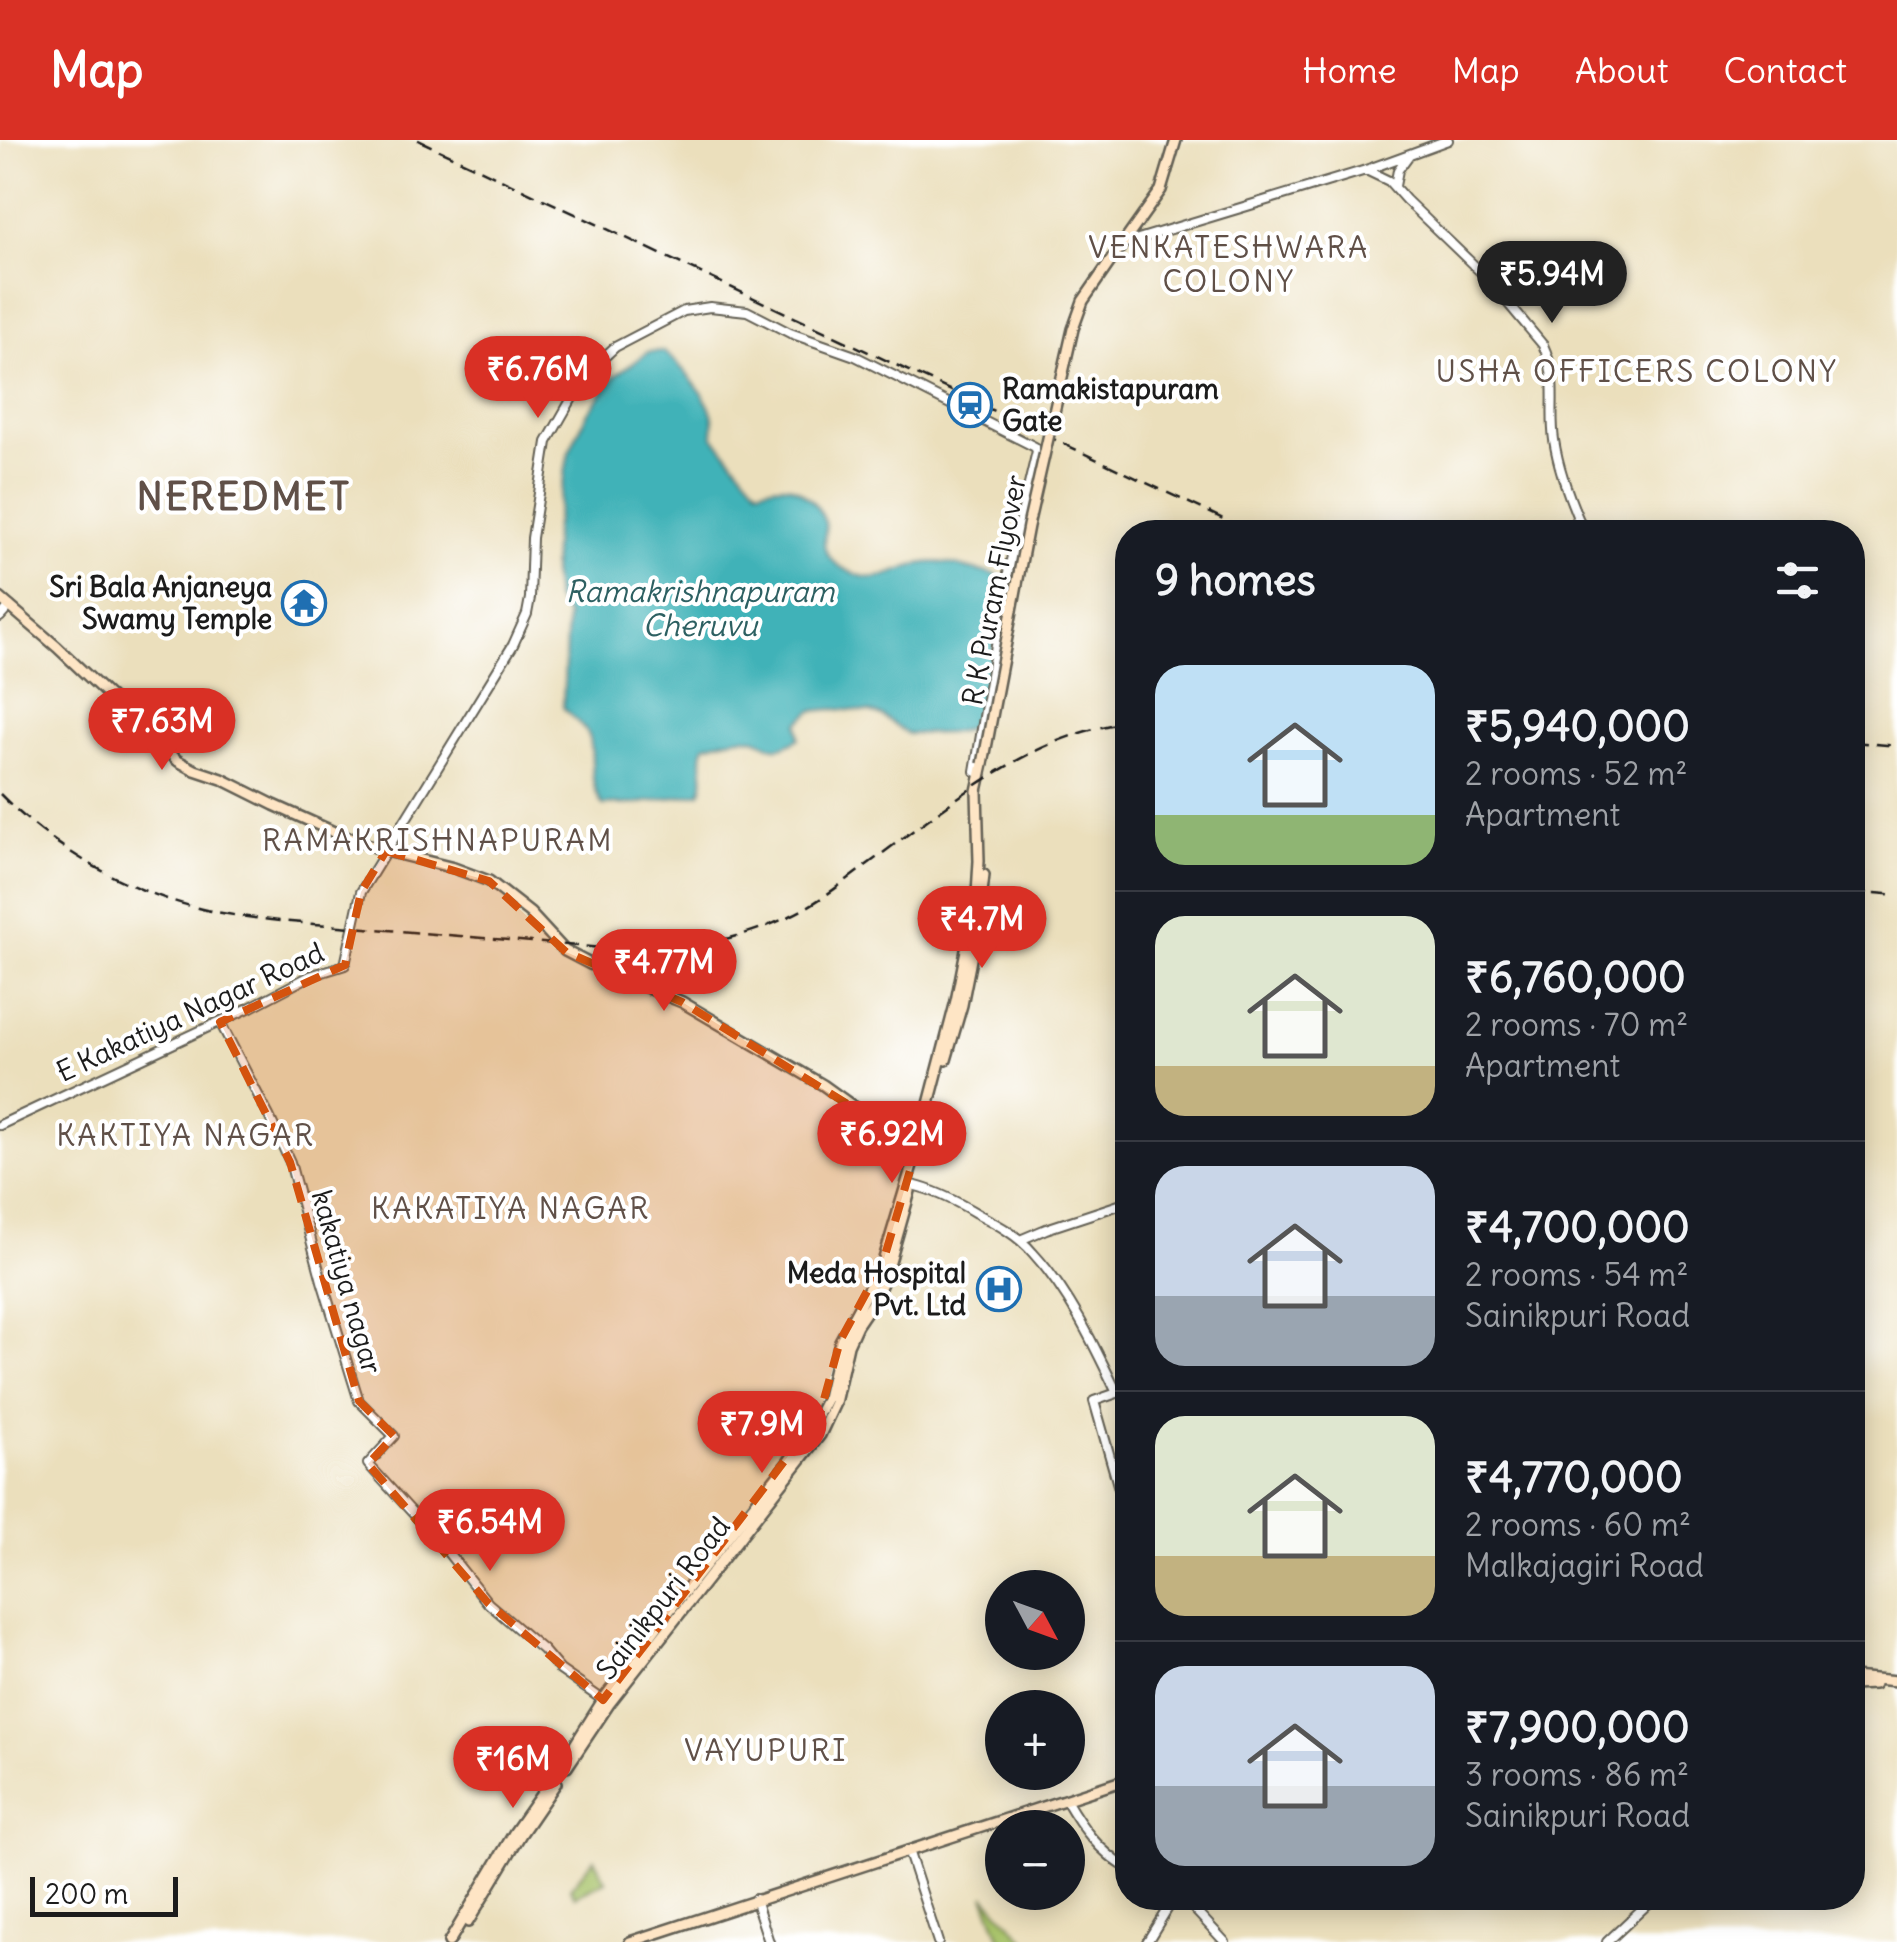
<!DOCTYPE html>
<html lang="en">
<head>
<meta charset="utf-8">
<style>
	:root { --surface:#171b24; --page:#20242c; --text:#f1f3f6; --muted:#9ea1a6; --line:#363941; --accent:#d93025 }
	body { margin:0; font-family:Delius,sans-serif; background:var(--page); color:var(--text); height:100vh; display:flex; flex-direction:column; font-size:38px; white-space:nowrap }
	* { box-sizing:border-box; margin:0 }
	p { font-size:32px; color:var(--muted) }
	.icon { flex:none; width:55px; height:55px; fill:none; stroke:currentColor; stroke-width:2; stroke-linecap:round; stroke-linejoin:round }
	.map { position:relative; flex:1; overflow:hidden }
	.side { position:absolute; left:1115px; top:380px; width:750px; height:1390px; display:flex; flex-direction:column; background:var(--surface); border-radius:40px; box-shadow:0 5px 25px #0003 }
	.side>* { flex:none }
	.needle { width:65px; rotate:131deg }
	.controls { position:absolute; left:985px; top:1430px; display:grid; gap:20px }
	.controls a { display:grid; place-items:center; width:100px; height:100px; border-radius:50%; background:var(--surface); box-shadow:0 5px 25px #0003; font-size:50px }
	.scale { position:absolute; left:30px; bottom:25px; width:148px; box-sizing:border-box; padding-left:10px; border:5px solid #1c1c1c; border-top:0; font-size:28px; line-height:35px; white-space:nowrap; color:#1c1c1c; -webkit-text-stroke:8px #fff; paint-order:stroke }
	.price { position:absolute; translate:-50% -85px; padding:0 22px; border-radius:35px; background:var(--accent); color:#fff; font-size:32px; line-height:65px; filter:drop-shadow(0 2px 5px #0008) }
	.price::after { content:''; position:absolute; left:50%; top:60px; width:30px; height:22px; margin-left:-15px; background:inherit; clip-path:polygon(0 0,100% 0,50% 100%) }
	.price.active { background:#222; color:#fff }
	ul { padding:0; list-style:none }
	li { display:flex; align-items:center; gap:30px; height:250px; padding:0 40px }
	li+li { border-top:2px solid var(--line) }
	li span { display:grid; place-items:center; flex:none; width:280px; height:200px; border-radius:30px; color:#555 }
	li>.icon { margin-inline-start:auto }
	span .icon { width:120px; height:120px; fill:#fffc; stroke-width:1 }
	li b { font-size:42px }
	h2 { display:flex; justify-content:space-between; align-items:center; height:120px; padding:0 40px; font-size:42px }
	header { display:flex; align-items:center; gap:60px; box-sizing:border-box; height:140px; padding:0 50px; background:var(--accent); color:#fff }
	header strong { font-size:48px }
	nav { display:flex; gap:55px; margin-inline-start:auto; font-size:35px }
	.map>svg:first-child { display:block }
</style>
</head>
<body>
<header>
<strong>Map</strong>
<nav><a>Home</a><a>Map</a><a>About</a><a>Contact</a></nav>
</header>
<div class="map">
<svg width="1897" height="1802" viewBox="0 0 1897 1802">
	<rect width="100%" height="100%" fill="#fff"/>
	<filter id="ink" filterUnits="userSpaceOnUse"><feTurbulence type="fractalNoise" baseFrequency=".01" numOctaves="2"/><feDisplacementMap in="SourceGraphic" scale="20" xChannelSelector="R" yChannelSelector="G"/><feConvolveMatrix kernelMatrix="1 2 1 2 8 2 1 2 1" color-interpolation-filters="sRGB"/></filter>
	<filter id="wash" filterUnits="userSpaceOnUse"><feTurbulence type="fractalNoise" baseFrequency=".0048" numOctaves="4" result="noise"/><feDisplacementMap in="SourceGraphic" scale="40" xChannelSelector="R" yChannelSelector="G"/><feGaussianBlur stdDeviation="2.25" result="paint"/><feColorMatrix in="noise" values="0 0 0 0 0 0 0 0 0 0 0 0 0 0 0 0 0 1.4 0 .05"/><feComposite in="paint" operator="in"/></filter>
	<g filter="url(#wash)">
		<rect width="100%" height="100%" fill="#ebdfbc"/>
		<!-- green -->
		<path fill="#a7c269" stroke="#626f42" stroke-width="2.5" d="M594 1719 606 1741 575 1756 570 1748Z
			M984 1755 1027 1802H1002Z"/>
		<!-- water -->
		<path fill="#41b2b8" stroke="#2e676a" stroke-width="2.5" d="M663 211C678 221 711 260 713 278 714 284 713 290 713 296L758 349C765 348 773 345 781 345 799 344 820 366 825 383 827 393 821 404 827 413 833 424 847 431 858 435 882 444 902 426 925 423 946 420 960 427 978 431 991 433 996 433 1006 442L986 548 978 578 972 585 965 590 948 593 907 594 882 576 870 572 834 569 812 571 798 583 799 598C767 619 772 598 746 597 733 596 718 602 705 605 697 621 709 637 700 653L635 664 603 665C587 643 595 622 590 599 588 588 570 577 563 567L567 476 555 459 552 432 554 390 569 312 587 274 615 236 648 212Z"/>
	</g>
	<g filter="url(#ink)">
		<g fill="none" stroke-linecap="round" stroke-linejoin="round">
			<defs>
				<path id="tertiary" d="M1366 30 1389 41 1406 60 1486 137 1543 205C1559 239 1549 266 1554 300 1559 332 1571 363 1584 392
					M1395 46 1398 30 1409 15
					M1125 103 1366 30 1448 0
					M0 477 10 466
					M220 882 269 976 290 1022 322 1141 359 1261 394 1296 368 1324 442 1405 488 1463 543 1510 560 1530 603 1560
					M0 985 251 867 310 836 345 825 361 752 513 505 527 474 530 458 532 398 547 302 575 253 601 220 615 207 684 171 710 167 747 171 790 193 855 216 1035 307 1037 311 1008 433 975 631 981 634
					M912 1045C935 1050 956 1061 976 1073 997 1084 1018 1095 1033 1113 1069 1152 1094 1205 1117 1253L1094 1261 1128 1380
					M1020 1100 1046 1089 1128 1062
					M1066 1660C1082 1688 1099 1711 1128 1729
					M908 1710 938 1802
					M1184 1758 1225 1802
					M755 1759 769 1802
					M1147 1802 1174 1758
					M1607 1802 1654 1758"/>
				<path id="secondary" d="M1112 119 1161 50 1176 0
					M0 458 57 507 178 621 195 630 222 639 274 665 334 692 386 711 454 728 489 741 530 773 565 811 590 824 682 862 823 945 901 1001 919 1008
					M979 779 984 735
					M946 920 962 865 976 794
					M1852 1537 1897 1541
					M1852 1545 1874 1544
					M567 1627 609 1564 820 1295 835 1263 848 1205 857 1185 876 1157 888 1129 910 1051
					M468 1782 521 1694 556 1643
					M449 1802 514 1693 564 1622 603 1560 666 1475 789 1321 810 1290 827 1258 840 1201 883 1122 919 1002 956 861 977 754 979 721 977 651 983 624
					M630 1802 1128 1639"/>
			</defs>
			<!-- tertiary casing -->
			<use href="#tertiary" stroke="#646054" stroke-width="12"/>
			<!-- secondary casing -->
			<use href="#secondary" stroke="#646054" stroke-width="14"/>
			<!-- tertiary -->
			<use href="#tertiary" stroke="#fff" stroke-width="8"/>
			<!-- secondary -->
			<use href="#secondary" stroke="#fee5c5" stroke-width="9"/>
			<!-- rail -->
			<path stroke="#1c1c1c" stroke-width="2.5" stroke-dasharray="15 8" stroke-linecap="butt" d="M418 0 1251 392
				M1852 602 1897 606
				M0 654C57 712 131 754 211 771 265 782 322 784 377 789 456 796 535 802 613 809 676 811 735 803 792 775 819 762 844 742 868 724 948 666 1026 596 1128 582
				M1852 751 1897 755"/>
			<defs>
				<path id="secondary-bridge" d="M983 624 1028 386 1073 189 1083 161 1112 119"/>
			</defs>
			<!-- secondary-bridge casing -->
			<use href="#secondary-bridge" stroke="#646054" stroke-width="14" stroke-linecap="butt"/>
			<!-- secondary-bridge -->
			<use href="#secondary-bridge" stroke="#fee5c5" stroke-width="9"/>
		</g>
	</g>
	<!-- marked area -->
	<path fill="#d4530e" fill-opacity="0.2" stroke="#d4530e" stroke-width="8" stroke-dasharray="20 12" stroke-linejoin="round" d="M386 711 489 741 566 812 682 862 917 1007 883 1122 840 1201 820 1274 603 1560 488 1463 368 1324 394 1296 359 1261 290 1022 220 882 345 825 361 752Z"/>
	<!-- icons -->
	<defs>
		<symbol id="station-ring" viewBox="-11 -11 22 22"><circle r="9.5" fill="#fff" stroke="#1f6fb2" stroke-width="1.5"/><path d="M-3-6H3Q5-6 5-4V2Q5 4 3 4L4.5 6H3L1.5 4h-3L-3 6H-4.5L-3 4Q-5 4-5 2V-4Q-5-6-3-6ZM-3.5-4v3h7v-3ZM-3.5 1v1.5H-2V1ZM2 1v1.5H3.5V1Z" fill="#1f6fb2"/></symbol>
		<symbol id="temple-ring" viewBox="-11 -11 22 22"><circle r="9.5" fill="#fff" stroke="#1f6fb2" stroke-width="1.5"/><path d="M0-6L5-2H3V0L6.5 2.5H4V6H1.5V3h-3V6H-4V2.5H-6.5L-3 0V-2H-5Z" fill="#1f6fb2"/></symbol>
		<symbol id="hospital-ring" viewBox="-11 -11 22 22"><circle r="9.5" fill="#fff" stroke="#1f6fb2" stroke-width="1.5"/><path d="M-5-5h3v3.5h4V-5h3V5h-3V1.5h-4V5h-3Z" fill="#1f6fb2"/></symbol>
	</defs>
	<g fill-rule="evenodd">
		<use href="#station-ring" x="945" y="240" width="50" height="50"/>
		<use href="#temple-ring" x="279" y="438" width="50" height="50"/>
		<use href="#hospital-ring" x="974" y="1124" width="50" height="50"/>
	</g>
	<g text-anchor="middle" stroke-width="8" stroke-linejoin="round" paint-order="stroke">
		<!-- poi labels -->
		<g font-size="28" font-weight="bold" fill="#1c1c1c" stroke="#fff" text-anchor="end">
			<text x="1002" y="259" text-anchor="start">Ramakistapuram<tspan x="1002" dy="32">Gate</tspan></text>
			<text x="272" y="457">Sri Bala Anjaneya<tspan x="272" dy="32">Swamy Temple</tspan></text>
			<text x="966" y="1143">Meda Hospital<tspan x="966" dy="32">Pvt. Ltd</tspan></text>
		</g>
		<!-- street labels -->
		<g font-size="28" fill="#1c1c1c" stroke="#fff">
			<text transform="translate(994 450) rotate(-79)" y="10">R K Puram Flyover</text>
			<text transform="translate(190 872) rotate(-25)" y="10">E Kakatiya Nagar Road</text>
			<text transform="translate(347 1142) rotate(74)" y="10">kakatiya nagar</text>
			<text transform="translate(663 1458) rotate(-52)" y="10">Sainikpuri Road</text>
		</g>
		<!-- neighbourhood labels -->
		<g font-size="30" letter-spacing="2.5" fill="#605048" stroke="#fff">
			<text x="1229" y="118">VENKATESHWARA<tspan x="1229" dy="34">COLONY</tspan></text>
			<text x="1637" y="242">USHA OFFICERS COLONY</text>
			<text x="438" y="711">RAMAKRISHNAPURAM</text>
			<text x="186" y="1006">KAKTIYA NAGAR</text>
			<text x="511" y="1079">KAKATIYA NAGAR</text>
			<text x="766" y="1621">VAYUPURI</text>
		</g>
		<!-- water labels -->
		<g font-size="30" font-style="italic" fill="#2d6062" stroke="#fff">
			<text x="700" y="462">Ramakrishnapuram<tspan x="700" dy="34">Cheruvu</tspan></text>
		</g>
		<!-- district labels -->
		<g font-size="38" font-weight="bold" letter-spacing="2.5" fill="#605048" stroke="#fff">
			<text x="244" y="370">NEREDMET</text>
		</g>
	</g>
</svg>
<div class="controls">
<a><svg class="needle" viewBox="-14 -14 28 28"><path d="M0-13l5 13h-10z" fill="#e53935"/><path d="M0 13l5-13h-10z" fill="#9ea1a6"/></svg></a>
<a>+</a>
<a>−</a>
</div>
<div class="scale">200 m</div>
<b class="price active" style="left:1552px;top:186px">₹5.94M</b>
<b class="price" style="left:538px;top:281px">₹6.76M</b>
<b class="price" style="left:162px;top:633px">₹7.63M</b>
<b class="price" style="left:982px;top:831px">₹4.7M</b>
<b class="price" style="left:664px;top:874px">₹4.77M</b>
<b class="price" style="left:892px;top:1046px">₹6.92M</b>
<b class="price" style="left:762px;top:1336px">₹7.9M</b>
<b class="price" style="left:490px;top:1434px">₹6.54M</b>
<b class="price" style="left:513px;top:1671px">₹16M</b>
<section class="side">
<h2>9 homes<svg class="icon" aria-label="filters" viewBox="0 0 24 24"><path d="M4 7h16M4 17h16"/><circle cx="9" cy="7" r="2"/><circle cx="15" cy="17" r="2"/></svg></h2>
<ul>
<li><span style="background:linear-gradient(#bfe0f5 75%,#8fb573 0)"><svg class="icon" aria-label="home" viewBox="0 0 24 24"><path d="M3 11l9-7 9 7M6 9v11h12V9"/></svg></span><div><b>₹5,940,000</b><p>2 rooms · 52 m²</p><p>Apartment</p></div></li>
<li><span style="background:linear-gradient(#dfe7d0 75%,#c2b280 0)"><svg class="icon" aria-label="home" viewBox="0 0 24 24"><path d="M3 11l9-7 9 7M6 9v11h12V9"/></svg></span><div><b>₹6,760,000</b><p>2 rooms · 70 m²</p><p>Apartment</p></div></li>
<li><span style="background:linear-gradient(#c9d6e8 65%,#9aa5b1 0)"><svg class="icon" aria-label="home" viewBox="0 0 24 24"><path d="M3 11l9-7 9 7M6 9v11h12V9"/></svg></span><div><b>₹4,700,000</b><p>2 rooms · 54 m²</p><p>Sainikpuri Road</p></div></li>
<li><span style="background:linear-gradient(#dfe7d0 70%,#c2b280 0)"><svg class="icon" aria-label="home" viewBox="0 0 24 24"><path d="M3 11l9-7 9 7M6 9v11h12V9"/></svg></span><div><b>₹4,770,000</b><p>2 rooms · 60 m²</p><p>Malkajagiri Road</p></div></li>
<li><span style="background:linear-gradient(#c9d6e8 60%,#9aa5b1 0)"><svg class="icon" aria-label="home" viewBox="0 0 24 24"><path d="M3 11l9-7 9 7M6 9v11h12V9"/></svg></span><div><b>₹7,900,000</b><p>3 rooms · 86 m²</p><p>Sainikpuri Road</p></div></li>
</ul>
</section>
</div>
</body>
</html>
